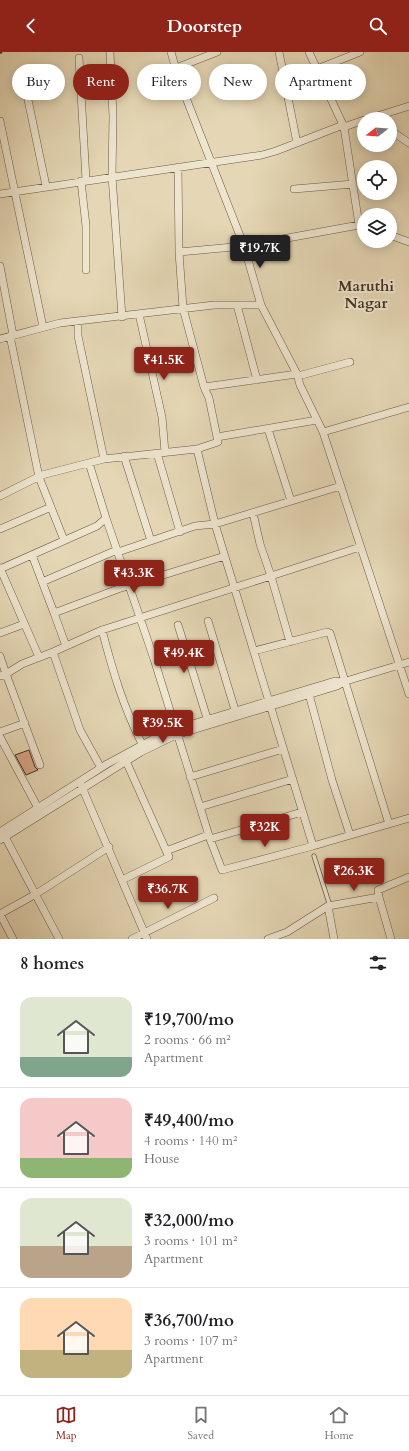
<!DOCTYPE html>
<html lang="en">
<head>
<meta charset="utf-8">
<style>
	:root { --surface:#fff; --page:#f2f2f2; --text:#202124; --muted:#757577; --line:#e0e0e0; --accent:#8f2418 }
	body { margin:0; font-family:Cardo,serif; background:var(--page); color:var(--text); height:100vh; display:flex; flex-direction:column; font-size:15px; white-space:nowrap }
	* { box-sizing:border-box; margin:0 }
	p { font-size:13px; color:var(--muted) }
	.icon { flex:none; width:22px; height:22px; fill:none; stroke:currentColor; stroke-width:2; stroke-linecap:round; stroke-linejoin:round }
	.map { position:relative; height:887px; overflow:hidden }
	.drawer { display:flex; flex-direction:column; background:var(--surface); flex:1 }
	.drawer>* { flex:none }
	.top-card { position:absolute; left:12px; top:12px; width:385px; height:36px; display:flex; gap:8px }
	.needle { width:26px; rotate:253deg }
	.buttons { position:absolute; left:357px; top:60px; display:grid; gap:8px }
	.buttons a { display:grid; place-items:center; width:40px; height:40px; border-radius:50%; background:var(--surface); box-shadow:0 2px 10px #0003; font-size:20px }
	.price { position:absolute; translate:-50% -34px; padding:0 9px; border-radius:4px; background:var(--accent); color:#fff; font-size:13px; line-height:26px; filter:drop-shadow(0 1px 2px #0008) }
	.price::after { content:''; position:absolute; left:50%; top:24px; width:12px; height:9px; margin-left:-6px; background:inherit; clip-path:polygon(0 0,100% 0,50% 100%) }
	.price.active { background:#222; color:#fff }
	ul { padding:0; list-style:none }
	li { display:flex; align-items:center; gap:12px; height:100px; padding:0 20px }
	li+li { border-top:1px solid var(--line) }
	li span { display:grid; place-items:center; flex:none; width:112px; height:80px; border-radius:12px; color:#555 }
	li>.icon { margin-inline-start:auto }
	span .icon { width:48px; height:48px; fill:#fffc; stroke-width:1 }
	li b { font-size:17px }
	h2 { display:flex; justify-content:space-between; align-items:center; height:48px; padding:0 20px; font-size:17px }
	.tag { padding:0 14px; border-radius:18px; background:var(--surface); box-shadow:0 2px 10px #0003; font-size:14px; line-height:36px }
	.tag.active { background:var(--accent); color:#fff }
	header { display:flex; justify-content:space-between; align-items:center; height:52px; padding:0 20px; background:var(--accent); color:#fff; font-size:18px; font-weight:700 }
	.tab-bar { display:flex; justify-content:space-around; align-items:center; height:56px; border-top:1px solid var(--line); background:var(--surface); font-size:11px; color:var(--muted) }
	.tab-bar a { display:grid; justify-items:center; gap:2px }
	.tab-bar .active { color:var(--accent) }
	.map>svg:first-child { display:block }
</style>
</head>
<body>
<header><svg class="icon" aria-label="back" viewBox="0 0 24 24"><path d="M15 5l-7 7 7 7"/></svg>Doorstep<svg class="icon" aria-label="search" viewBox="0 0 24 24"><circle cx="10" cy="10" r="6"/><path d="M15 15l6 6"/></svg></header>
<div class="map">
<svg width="409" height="887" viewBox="0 0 409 887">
	<rect width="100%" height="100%" fill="#e5d7b5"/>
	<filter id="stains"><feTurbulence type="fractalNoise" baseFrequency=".005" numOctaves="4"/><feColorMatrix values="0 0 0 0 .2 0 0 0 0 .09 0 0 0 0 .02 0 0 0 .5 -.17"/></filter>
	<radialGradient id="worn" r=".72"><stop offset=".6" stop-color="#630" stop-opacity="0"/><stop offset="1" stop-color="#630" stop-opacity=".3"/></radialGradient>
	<!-- building -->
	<path fill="#d7a484" stroke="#3e301e" d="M29 698 35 715 38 718 26 723 15 703Z"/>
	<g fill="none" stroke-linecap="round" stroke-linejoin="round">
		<defs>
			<path id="service" d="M314 804 330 854"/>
			<path id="minor" d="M110 0 113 64 112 124 122 265
				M171 0 179 28 244 194 261 253 297 322 300 333 323 380 409 642
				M279 0 297 91
				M309 0 344 75 359 173
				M79 6 86 128
				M176 16 217 0
				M317 17 360 0
				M23 24 46 134
				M368 67 409 54
				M0 69 43 275
				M344 75 364 68
				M390 78 409 91
				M178 115 179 200
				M81 129 86 174V218
				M294 137 353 132
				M0 142 262 103 276 99 343 73
				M390 183 409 190
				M0 214 13 283
				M237 253 257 328
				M139 262 162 365 165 400
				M78 270V284L104 407 197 397 215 472 313 794 409 766
				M10 284 39 425 64 488
				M0 287 60 271 214 253H261
				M298 324 350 310
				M204 335 297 322
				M268 377 291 449
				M323 380 409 355
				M217 385 317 368
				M197 397 218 390 209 346 204 335 183 256 179 200 244 194 359 173 364 175
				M157 401 180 480
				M124 404 151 489
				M89 411 106 466
				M0 444 42 423 104 407
				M0 477 51 455
				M118 500 195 474 215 472 341 434
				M32 503 54 561
				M0 516 39 605
				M0 517 97 474 106 466 154 607 210 787 222 818 313 794
				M42 530 117 498
				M208 569 235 658
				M178 573 207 666
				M102 578 271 524 260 492 253 461
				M0 581 24 572
				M290 590 271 524 360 495
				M66 594 54 561 118 537 225 504
				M254 599 327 580 330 581 389 772
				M0 604 6 622 22 612 53 600
				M0 624 6 622 40 713
				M309 642 332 728 350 783
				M0 680 25 671
				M0 685 38 756
				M101 716 80 678 53 600 102 578C113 620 123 654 142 692
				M190 725 283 697
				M81 733 147 887
				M200 755 293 727
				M0 780 107 712 166 680 335 629 342 630
				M3 781 59 887
				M210 787 302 760
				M0 788 141 700 176 683 337 634 346 629 409 610
				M166 799 208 783
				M122 828 169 805 126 709
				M379 845 378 838 409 825
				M328 854 334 887
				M13 887 0 862 36 842 109 795
				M132 887 214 846
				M268 887 287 880 328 854 379 845 391 887"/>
		</defs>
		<!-- service casing -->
		<use href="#service" stroke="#685a44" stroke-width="5"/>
		<!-- minor casing -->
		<use href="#minor" stroke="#685a44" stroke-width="8"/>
		<!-- service -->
		<use href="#service" stroke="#eee5cf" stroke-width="3.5"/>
		<!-- minor -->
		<use href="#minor" stroke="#eee5cf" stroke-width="7"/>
		<!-- rail -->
		<path stroke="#3e301e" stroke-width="2" stroke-dasharray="7 7" stroke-linecap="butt" d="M0 1 2 0"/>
	</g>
	<g text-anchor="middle" stroke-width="4" stroke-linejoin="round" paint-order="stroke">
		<!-- neighbourhood labels -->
		<g font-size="15" font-weight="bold" fill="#3e301e" stroke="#eee5cf">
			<text x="366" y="239">Maruthi<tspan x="366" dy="17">Nagar</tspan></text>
		</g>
	</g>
	<rect width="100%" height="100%" filter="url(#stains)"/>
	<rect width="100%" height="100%" fill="url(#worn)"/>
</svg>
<div class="buttons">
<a><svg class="needle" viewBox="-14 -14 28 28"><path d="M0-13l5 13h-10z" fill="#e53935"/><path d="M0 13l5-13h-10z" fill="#757577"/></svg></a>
<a><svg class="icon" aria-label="locate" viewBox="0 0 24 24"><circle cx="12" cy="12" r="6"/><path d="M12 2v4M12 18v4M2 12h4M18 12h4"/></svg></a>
<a><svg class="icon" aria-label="layers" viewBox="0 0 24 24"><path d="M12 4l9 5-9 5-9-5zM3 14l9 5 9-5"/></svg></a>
</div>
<b class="price active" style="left:260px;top:217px">₹19.7K</b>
<b class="price" style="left:164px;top:329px">₹41.5K</b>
<b class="price" style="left:134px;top:542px">₹43.3K</b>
<b class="price" style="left:184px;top:622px">₹49.4K</b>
<b class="price" style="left:163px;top:692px">₹39.5K</b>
<b class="price" style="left:265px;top:796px">₹32K</b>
<b class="price" style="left:354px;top:840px">₹26.3K</b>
<b class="price" style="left:168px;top:858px">₹36.7K</b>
<div class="top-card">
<a class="tag">Buy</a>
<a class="tag active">Rent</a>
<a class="tag">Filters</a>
<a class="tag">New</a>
<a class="tag">Apartment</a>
</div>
</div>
<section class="drawer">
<h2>8 homes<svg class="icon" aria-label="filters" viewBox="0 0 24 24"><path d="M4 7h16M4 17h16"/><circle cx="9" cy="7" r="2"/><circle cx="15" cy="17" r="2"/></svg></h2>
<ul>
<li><span style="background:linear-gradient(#dfe7d0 75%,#7fa58c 0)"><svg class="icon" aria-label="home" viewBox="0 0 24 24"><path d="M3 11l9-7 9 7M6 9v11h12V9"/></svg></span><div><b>₹19,700/mo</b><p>2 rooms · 66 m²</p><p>Apartment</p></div></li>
<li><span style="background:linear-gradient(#f6c9c9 75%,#8fb573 0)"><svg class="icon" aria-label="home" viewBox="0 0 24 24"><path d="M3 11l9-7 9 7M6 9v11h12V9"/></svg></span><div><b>₹49,400/mo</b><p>4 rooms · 140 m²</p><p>House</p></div></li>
<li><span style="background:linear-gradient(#dfe7d0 60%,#b9a48a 0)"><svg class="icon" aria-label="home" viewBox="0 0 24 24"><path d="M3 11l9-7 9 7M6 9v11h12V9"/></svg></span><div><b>₹32,000/mo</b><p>3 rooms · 101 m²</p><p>Apartment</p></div></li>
<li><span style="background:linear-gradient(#ffd9b3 65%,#c2b280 0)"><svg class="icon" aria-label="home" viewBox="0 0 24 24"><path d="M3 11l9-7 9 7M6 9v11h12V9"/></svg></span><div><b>₹36,700/mo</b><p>3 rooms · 107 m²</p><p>Apartment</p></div></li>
</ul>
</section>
<nav class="tab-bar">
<a class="active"><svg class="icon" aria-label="map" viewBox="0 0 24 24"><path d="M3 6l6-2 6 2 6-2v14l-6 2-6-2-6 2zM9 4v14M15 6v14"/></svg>Map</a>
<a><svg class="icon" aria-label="saved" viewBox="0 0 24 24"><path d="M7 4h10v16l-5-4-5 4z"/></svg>Saved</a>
<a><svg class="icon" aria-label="home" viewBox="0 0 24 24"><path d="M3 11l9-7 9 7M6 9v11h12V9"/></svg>Home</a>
</nav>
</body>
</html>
